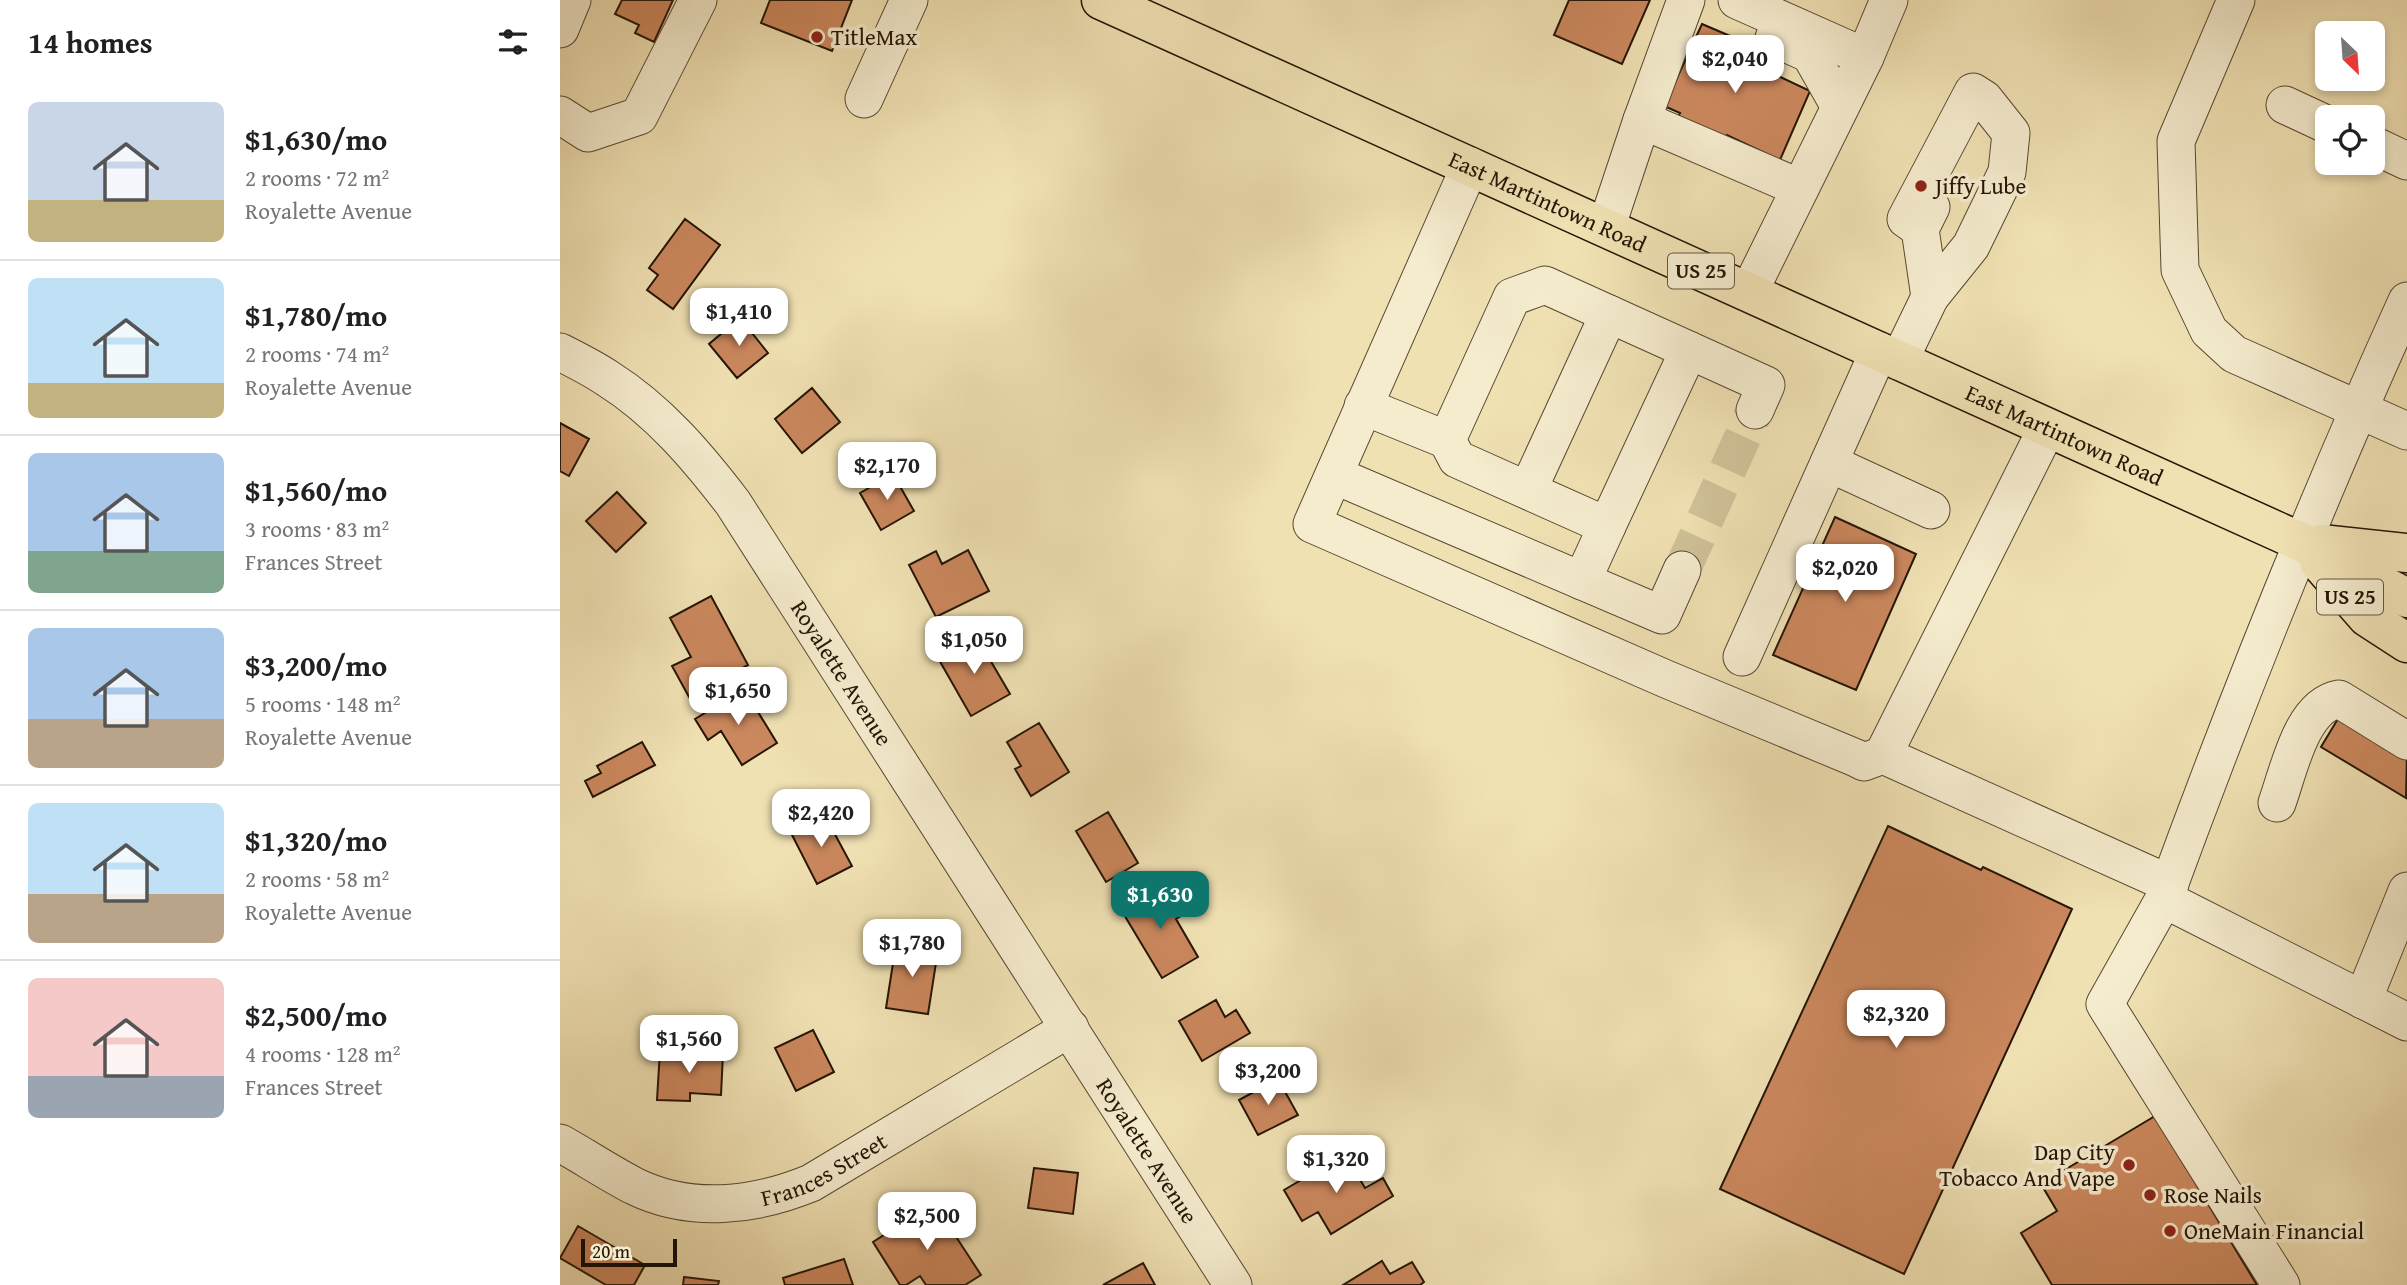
<!DOCTYPE html>
<html lang="en">
<head>
<meta charset="utf-8">
<style>
	:root { --surface:#fff; --page:#f2f2f2; --text:#202124; --muted:#757577; --line:#e0e0e0; --accent:#0f766e }
	body { margin:0; font-family:"Gentium Book Plus",serif; background:var(--page); color:var(--text); height:100vh; display:flex; flex-direction:column; font-size:26px; white-space:nowrap }
	* { box-sizing:border-box; margin:0 }
	p { font-size:23px; color:var(--muted) }
	.icon { flex:none; width:38px; height:38px; fill:none; stroke:currentColor; stroke-width:2; stroke-linecap:round; stroke-linejoin:round }
	.map { position:relative; flex:1; overflow:hidden }
	.side { display:flex; flex-direction:column; background:var(--surface); width:560px }
	.side>* { flex:none }
	.needle { width:46px; rotate:155deg }
	.fabs { position:absolute; left:1755px; top:21px; display:grid; gap:14px }
	.fabs a { display:grid; place-items:center; width:70px; height:70px; border-radius:10px; background:var(--surface); box-shadow:0 4px 10px #0003; font-size:35px }
	.scale { position:absolute; left:21px; bottom:18px; width:96px; box-sizing:border-box; padding-left:7px; border:4px solid #241506; border-top:0; font-size:19px; line-height:24px; white-space:nowrap; color:#241506; -webkit-text-stroke:5px #f5ecce; paint-order:stroke }
	.price { position:absolute; translate:-50% -60px; padding:0 16px; border-radius:14px; background:#fff; color:#222; font-size:23px; line-height:46px; filter:drop-shadow(0 2px 4px #0008) }
	.price::after { content:''; position:absolute; left:50%; top:42px; width:21px; height:16px; margin-left:-10px; background:inherit; clip-path:polygon(0 0,100% 0,50% 100%) }
	.price.on { background:var(--accent); color:#fff }
	ul { padding:0; list-style:none }
	li { display:flex; align-items:center; gap:21px; height:175px; padding:0 28px }
	li+li { border-top:2px solid var(--line) }
	li span { display:grid; place-items:center; flex:none; width:196px; height:140px; border-radius:10px; color:#555 }
	li>.icon { margin-inline-start:auto }
	span .icon { width:84px; height:84px; fill:#fffc; stroke-width:1 }
	li b { font-size:30px }
	h2 { display:flex; justify-content:space-between; align-items:center; height:84px; padding:0 28px; font-size:30px }
	main { display:flex; flex:1; min-height:0 }
	.map>svg:first-child { display:block }
</style>
</head>
<body>
<main>
<section class="side">
<h2>14 homes<svg class="icon" aria-label="filters" viewBox="0 0 24 24"><path d="M4 7h16M4 17h16"/><circle cx="9" cy="7" r="2"/><circle cx="15" cy="17" r="2"/></svg></h2>
<ul>
<li><span style="background:linear-gradient(#c9d6e8 70%,#c2b280 0)"><svg class="icon" aria-label="home" viewBox="0 0 24 24"><path d="M3 11l9-7 9 7M6 9v11h12V9"/></svg></span><div><b>$1,630/mo</b><p>2 rooms · 72 m²</p><p>Royalette Avenue</p></div></li>
<li><span style="background:linear-gradient(#bfe0f5 75%,#c2b280 0)"><svg class="icon" aria-label="home" viewBox="0 0 24 24"><path d="M3 11l9-7 9 7M6 9v11h12V9"/></svg></span><div><b>$1,780/mo</b><p>2 rooms · 74 m²</p><p>Royalette Avenue</p></div></li>
<li><span style="background:linear-gradient(#a9c7e8 70%,#7fa58c 0)"><svg class="icon" aria-label="home" viewBox="0 0 24 24"><path d="M3 11l9-7 9 7M6 9v11h12V9"/></svg></span><div><b>$1,560/mo</b><p>3 rooms · 83 m²</p><p>Frances Street</p></div></li>
<li><span style="background:linear-gradient(#a9c7e8 65%,#b9a48a 0)"><svg class="icon" aria-label="home" viewBox="0 0 24 24"><path d="M3 11l9-7 9 7M6 9v11h12V9"/></svg></span><div><b>$3,200/mo</b><p>5 rooms · 148 m²</p><p>Royalette Avenue</p></div></li>
<li><span style="background:linear-gradient(#bfe0f5 65%,#b9a48a 0)"><svg class="icon" aria-label="home" viewBox="0 0 24 24"><path d="M3 11l9-7 9 7M6 9v11h12V9"/></svg></span><div><b>$1,320/mo</b><p>2 rooms · 58 m²</p><p>Royalette Avenue</p></div></li>
<li><span style="background:linear-gradient(#f6c9c9 70%,#9aa5b1 0)"><svg class="icon" aria-label="home" viewBox="0 0 24 24"><path d="M3 11l9-7 9 7M6 9v11h12V9"/></svg></span><div><b>$2,500/mo</b><p>4 rooms · 128 m²</p><p>Frances Street</p></div></li>
</ul>
</section>
<div class="map">
<svg width="1847" height="1285" viewBox="0 0 1847 1285">
	<rect width="100%" height="100%" fill="#f0e1b3"/>
	<filter id="stains"><feTurbulence type="fractalNoise" baseFrequency=".00286" numOctaves="4"/><feColorMatrix values="0 0 0 0 .2 0 0 0 0 .09 0 0 0 0 .02 0 0 0 .5 -.17"/></filter>
	<radialGradient id="worn" r=".72"><stop offset=".6" stop-color="#630" stop-opacity="0"/><stop offset="1" stop-color="#630" stop-opacity=".3"/></radialGradient>
	<!-- building -->
	<path fill="#cb875d" stroke="#241506" stroke-width="2" d="M62 0H113L94 42 75 33 79 25 55 14Z
		M210 0H292L272 51 201 23Z
		M1009 0H1090L1062 64 994 35Z
		M1142 24 1196 47 1189 62 1250 91 1220 160 1167 135 1163 145 1115 122 1120 113 1104 106Z
		M125 219 160 245 113 309 87 290 98 275 89 268Z
		M180 318 208 353 177 378 149 344Z
		M252 388 280 422 242 453 215 419Z
		M0 423 29 439 9 476 0 471Z
		M333 474 354 511 321 530 300 493Z
		M57 492 86 523 56 552 26 521Z
		M1275 517 1356 554 1296 690 1213 655Z
		M408 550 429 591 376 617 349 565 376 551 382 564Z
		M151 596 188 665 129 697 112 666 131 657 110 618Z
		M416 636 450 694 411 716 378 658Z
		M184 689 217 743 182 765 161 731 148 740 135 719Z
		M1782 712 1847 751 1846 798 1761 747Z
		M479 723 509 772 471 796 455 769 461 766 447 742Z
		M82 742 95 765 33 797 25 781 41 773 37 766Z
		M548 812 578 863 546 882 516 831Z
		M264 814 292 866 257 884 230 831Z
		M1328 826 1421 870 1423 867 1512 909 1344 1274 1160 1189Z
		M593 888 602 904 616 896 626 913 616 919 638 957 602 978 560 908Z
		M336 944 378 950 368 1014 326 1008Z
		M656 1000 665 1017 676 1010 690 1033 642 1061 619 1021Z
		M253 1030 274 1072 236 1091 215 1048Z
		M100 1050 163 1053 161 1095 130 1093V1101L97 1100Z
		M718 1079 738 1115 698 1135 679 1100Z
		M1595 1116 1697 1285H1492L1461 1233 1497 1211 1481 1184Z
		M785 1154 805 1188 823 1178 833 1196 771 1234 758 1212 742 1221 724 1190Z
		M474 1168 518 1173 513 1214 468 1208Z
		M374 1203 421 1275 405 1285H366L360 1276 346 1285H340L313 1242Z
		M18 1226 85 1265 74 1285H46L0 1258Z
		M284 1259 293 1285H225L223 1278Z
		M822 1261 830 1274 852 1262 864 1282 860 1285H783Z
		M583 1263 595 1285H543Z
		M124 1277 159 1281 158 1285H123Z"/>
	<g fill="none" stroke-linecap="round" stroke-linejoin="round">
		<!-- minor-tunnel -->
		<path stroke="#d1c299" stroke-width="37" stroke-dasharray="37 18" stroke-linecap="butt" d="M1122 570 1195 410"/>
		<defs>
			<g id="minor">
				<path d="M1177 0 1305 57 1189 292"/>
				<path d="M1676 0 1616 141 1620 270 1649 331 1674 354 1847 431"/>
				<path d="M0 29 12 0"/>
				<path d="M1214 38 1250 54 1280 107"/>
				<path d="M1305 57 1329 0"/>
				<path d="M304 99 349 0"/>
				<path d="M1725 105 1768 125"/>
				<path d="M0 115 28 133 79 116 138 0"/>
				<path d="M1082 120 1240 188"/>
				<path d="M1813 145 1847 161"/>
				<path d="M910 166 752 524 1106 679 1296 758 1304 762 1323 755"/>
				<path d="M1046 228 1082 120 1126 0"/>
				<path d="M1370 297 1360 229 1371 207"/>
				<path d="M1129 350 1047 526 897 459 887 440 952 297 985 285 1206 385 1195 410"/>
				<path id="s1" d="M0 352C16 360 32 368 47 378 98 410 137 456 173 503L673 1285"/>
				<path d="M1339 361 1370 297 1411 246 1447 172 1451 133 1424 99 1413 92 1346 219 1360 229"/>
				<path d="M803 406 887 440"/>
				<path d="M1487 428 1323 755 1610 884"/>
				<path d="M1269 463 1371 510"/>
				<path d="M774 475 1102 615 1122 570"/>
				<path d="M968 490 1049 314"/>
				<path d="M1022 581 1047 526"/>
				<path d="M1182 657 1319 351"/>
				<path d="M1717 803C1729 770 1741 706 1779 699L1847 741"/>
				<path d="M1604 899C1678 697 1758 497 1847 301"/>
				<path d="M1803 1000 1847 891"/>
				<path id="s2" d="M0 1143C25 1157 49 1173 74 1186 131 1214 195 1206 251 1183L510 1028"/>
				<path d="M1721 1285 1545 1004 1604 899 1847 1022"/>
			</g>
			<g id="major">
				<path id="s3" d="M541 0 1741 542 1847 598"/>
				<path d="M1761 544 1847 553"/>
				<path d="M1759 562 1807 617 1847 643"/>
			</g>
		</defs>
		<!-- minor casing -->
		<use href="#minor" stroke="#574831" stroke-width="39"/>
		<!-- major casing -->
		<use href="#major" stroke="#241506" stroke-width="41"/>
		<!-- minor -->
		<use href="#minor" stroke="#f5ecce" stroke-width="37"/>
		<!-- major -->
		<use href="#major" stroke="#f0e1b3" stroke-width="38"/>
	</g>
	<!-- markers -->
	<g fill="#8f2418" stroke="#f5ecce" stroke-width="2.5">
		<circle cx="257" cy="37" r="7"/>
		<circle cx="1361" cy="186" r="7"/>
		<circle cx="1569" cy="1165" r="7"/>
		<circle cx="1590" cy="1195" r="7"/>
		<circle cx="1610" cy="1231" r="7"/>
	</g>
	<g text-anchor="middle" stroke-width="7" stroke-linejoin="round" paint-order="stroke">
		<!-- shield labels -->
		<g fill="#f5ecce" stroke="#635642" stroke-width="2">
			<rect x="1108" y="253.5" width="66" height="35" rx="5"/>
			<rect x="1757" y="579.5" width="66" height="35" rx="5"/>
		</g>
		<g font-size="21" font-weight="bold" fill="#241506">
			<text x="1141" y="278">US 25</text>
			<text x="1790" y="604">US 25</text>
		</g>
		<!-- poi labels -->
		<g font-size="23" fill="#241506" stroke="#f5ecce" text-anchor="start">
			<text x="271" y="45">TitleMax</text>
			<text x="1375" y="194">Jiffy Lube</text>
			<text x="1555" y="1160" text-anchor="end">Dap City<tspan x="1555" dy="26">Tobacco And Vape</tspan></text>
			<text x="1604" y="1203">Rose Nails</text>
			<text x="1624" y="1239">OneMain Financial</text>
		</g>
		<!-- street labels -->
		<g font-size="23" fill="#241506" stroke="#f5ecce">
			<text dy="8" stroke="none"><textPath href="#s3" startOffset="490">East Martintown Road</textPath></text>
			<text dy="8" stroke="none"><textPath href="#s3" startOffset="1057">East Martintown Road</textPath></text>
			<text dy="8" stroke="none"><textPath href="#s1" startOffset="434">Royalette Avenue</textPath></text>
			<text dy="8" stroke="none"><textPath href="#s1" startOffset="1001">Royalette Avenue</textPath></text>
			<text dy="8" stroke="none"><textPath href="#s2" startOffset="285">Frances Street</textPath></text>
		</g>
	</g>
	<rect width="100%" height="100%" filter="url(#stains)"/>
	<rect width="100%" height="100%" fill="url(#worn)"/>
</svg>
<div class="fabs">
<a><svg class="needle" viewBox="-14 -14 28 28"><path d="M0-13l5 13h-10z" fill="#e53935"/><path d="M0 13l5-13h-10z" fill="#757577"/></svg></a>
<a><svg class="icon" aria-label="locate" viewBox="0 0 24 24"><circle cx="12" cy="12" r="6"/><path d="M12 2v4M12 18v4M2 12h4M18 12h4"/></svg></a>
</div>
<div class="scale">20 m</div>
<b class="price" style="left:1175px;top:95px">$2,040</b>
<b class="price" style="left:179px;top:348px">$1,410</b>
<b class="price" style="left:327px;top:502px">$2,170</b>
<b class="price" style="left:1285px;top:604px">$2,020</b>
<b class="price" style="left:414px;top:676px">$1,050</b>
<b class="price" style="left:178px;top:727px">$1,650</b>
<b class="price" style="left:261px;top:849px">$2,420</b>
<b class="price on" style="left:600px;top:931px">$1,630</b>
<b class="price" style="left:352px;top:979px">$1,780</b>
<b class="price" style="left:1336px;top:1050px">$2,320</b>
<b class="price" style="left:129px;top:1075px">$1,560</b>
<b class="price" style="left:708px;top:1107px">$3,200</b>
<b class="price" style="left:776px;top:1195px">$1,320</b>
<b class="price" style="left:367px;top:1252px">$2,500</b>
</div>
</main>
</body>
</html>
